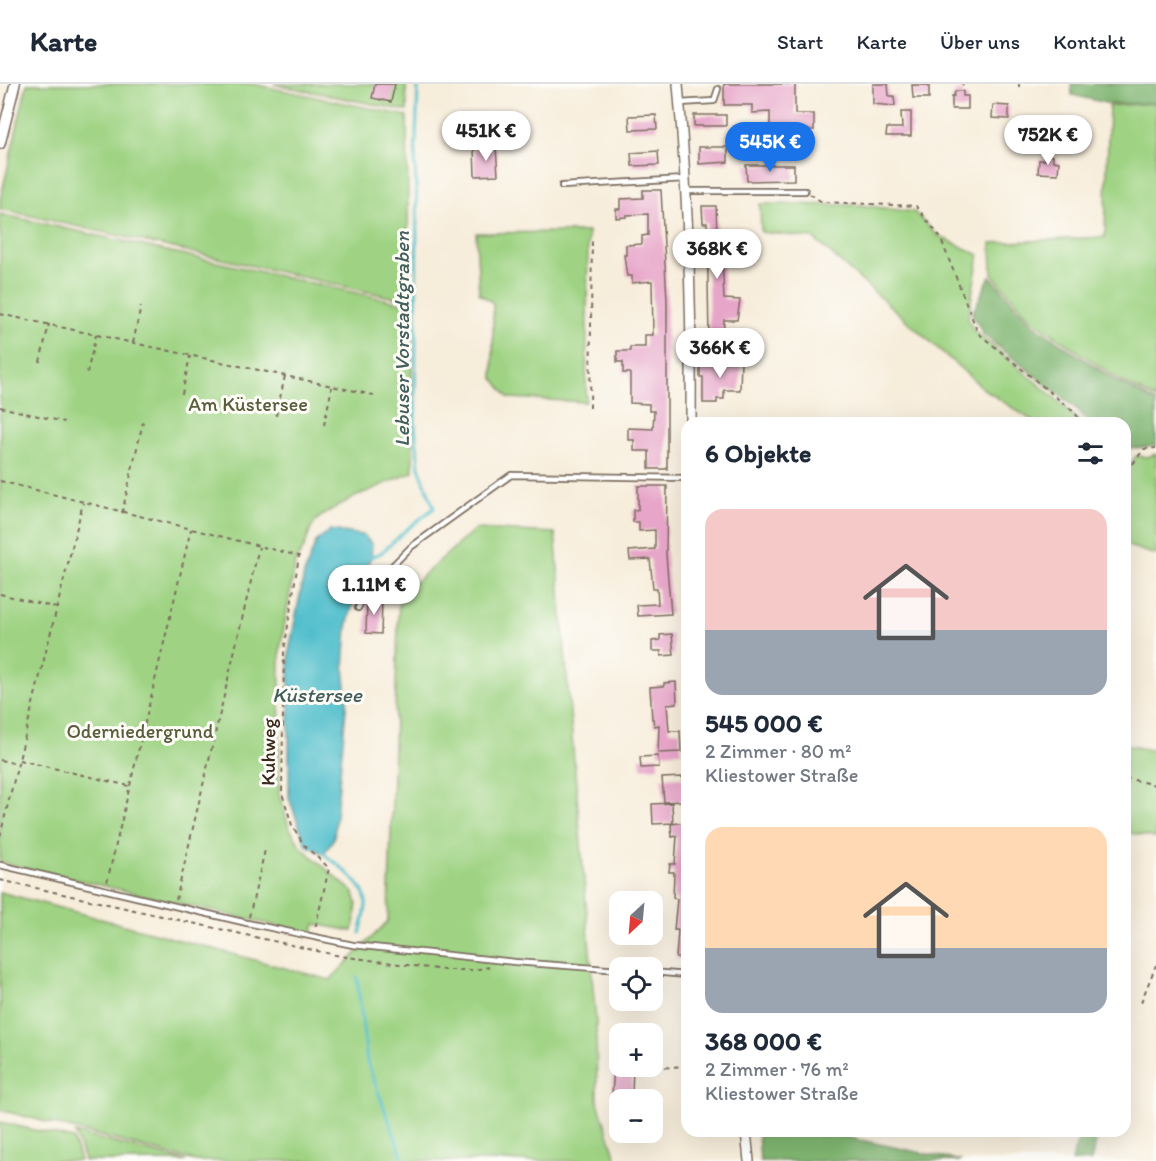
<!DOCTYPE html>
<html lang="de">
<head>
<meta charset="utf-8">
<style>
	:root { --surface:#fff; --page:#f6f6f7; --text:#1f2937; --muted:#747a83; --line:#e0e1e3; --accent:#1a73e8 }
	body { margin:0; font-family:Itim,sans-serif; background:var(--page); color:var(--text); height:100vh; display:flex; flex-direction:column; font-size:22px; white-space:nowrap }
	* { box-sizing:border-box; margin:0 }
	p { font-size:20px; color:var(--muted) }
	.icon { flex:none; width:33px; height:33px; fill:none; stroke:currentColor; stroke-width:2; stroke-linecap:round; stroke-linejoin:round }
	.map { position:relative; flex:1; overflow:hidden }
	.details { position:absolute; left:681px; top:333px; width:450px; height:720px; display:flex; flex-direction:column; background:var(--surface); border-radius:18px; box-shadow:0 6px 24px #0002 }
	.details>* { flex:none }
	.needle { width:39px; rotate:206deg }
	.buttons { position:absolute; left:609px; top:807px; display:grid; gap:12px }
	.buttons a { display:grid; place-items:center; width:54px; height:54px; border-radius:12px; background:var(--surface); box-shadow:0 6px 24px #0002; font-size:30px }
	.price { position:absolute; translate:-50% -51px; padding:0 14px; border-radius:21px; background:#fff; color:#222; font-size:20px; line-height:39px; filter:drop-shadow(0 2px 3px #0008) }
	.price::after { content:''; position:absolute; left:50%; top:36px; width:18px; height:14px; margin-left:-9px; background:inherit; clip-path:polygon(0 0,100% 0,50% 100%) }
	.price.selected { background:var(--accent); color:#fff }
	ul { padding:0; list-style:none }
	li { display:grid; align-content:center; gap:12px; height:318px; padding:0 24px }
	li span { display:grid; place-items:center; height:186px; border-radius:18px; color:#555 }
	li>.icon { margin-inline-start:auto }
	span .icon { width:108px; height:108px; fill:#fffc; stroke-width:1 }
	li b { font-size:26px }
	h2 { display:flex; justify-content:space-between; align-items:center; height:72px; padding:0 24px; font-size:26px }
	header { display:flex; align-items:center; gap:36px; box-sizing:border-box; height:84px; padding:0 30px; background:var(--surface); border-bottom:2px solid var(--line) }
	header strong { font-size:28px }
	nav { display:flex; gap:33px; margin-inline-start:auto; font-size:21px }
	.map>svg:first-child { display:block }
</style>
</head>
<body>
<header>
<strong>Karte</strong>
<nav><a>Start</a><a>Karte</a><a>Über uns</a><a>Kontakt</a></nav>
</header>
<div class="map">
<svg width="1156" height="1077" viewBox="0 0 1156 1077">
	<rect width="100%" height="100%" fill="#fdfcf7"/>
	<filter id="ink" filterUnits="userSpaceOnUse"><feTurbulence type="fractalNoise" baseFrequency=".0167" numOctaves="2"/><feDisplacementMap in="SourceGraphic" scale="12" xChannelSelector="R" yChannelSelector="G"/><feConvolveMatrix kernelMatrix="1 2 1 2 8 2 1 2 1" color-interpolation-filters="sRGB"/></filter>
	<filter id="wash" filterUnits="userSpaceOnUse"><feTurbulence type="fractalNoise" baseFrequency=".008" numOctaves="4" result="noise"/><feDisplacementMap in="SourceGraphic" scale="24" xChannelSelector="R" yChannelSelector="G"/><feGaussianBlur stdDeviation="1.35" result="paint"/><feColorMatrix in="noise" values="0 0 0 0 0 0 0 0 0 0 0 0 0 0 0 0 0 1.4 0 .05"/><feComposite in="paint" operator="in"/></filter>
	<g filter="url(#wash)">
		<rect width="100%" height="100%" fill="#f7eddb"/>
		<!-- green -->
		<path fill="#9fd383" stroke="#6d7e50" stroke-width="1.5" d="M27 0H253L407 32 409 217 0 125V117Z
			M273 0H406L407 27Z
			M1156 19V315L1121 297 1032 236 992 190 991 159 1105 153 1109 22Z
			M760 120 860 121 914 128 937 151 979 171 968 234 973 246 1055 314 1081 339H1036L985 306 813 154 761 148Z
			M0 130 411 221 413 388C386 400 342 416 319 434 307 443 308 465 296 475L280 566 279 710 289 743 301 763 354 809 357 820 353 847 315 840 312 850 0 778Z
			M588 148 586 318 509 314 493 294V219L479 209 476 149Z
			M1156 370V471L1125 461V382H1129L1136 372 1147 373Z
			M475 445 555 449 596 939 597 1015 617 1077H196L0 1026V808L330 896 388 837 399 513Z
			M1125 661 1156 667V754L1125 748Z
			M0 1038 73 1055 80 1077H0Z
			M75 1049 186 1077H84Z"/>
		<!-- forest -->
		<path fill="#7fb571" stroke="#5d7048" stroke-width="1.5" d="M1071 0H1156V19L1110 20 1072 11Z
			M990 192 1032 240 1118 298 1156 318V362L1125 365V339H1089L1079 327 984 251 972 230Z
			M1081 1047H1099L1091 1077H1071Z
			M758 1051H836L961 1077H760Z"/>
		<!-- water -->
		<path fill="#52bfcc" stroke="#467475" stroke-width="1.5" d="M330 446 363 451 372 460 371 473 356 506 347 543 344 583 347 614 334 754 324 770 306 761 289 714V567L304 490 316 458Z"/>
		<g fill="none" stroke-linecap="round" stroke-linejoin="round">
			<!-- stream -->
			<path stroke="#52bfcc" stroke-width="3" d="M371 473 381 469 406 446 434 424 419 383 415 341 417 123 415 80 418 4
				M324 770C338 781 367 801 366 820 366 829 362 840 360 849
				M357 894 367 978 404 1077"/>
		</g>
		<g id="blocks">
			<!-- building -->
			<path fill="#e7a6c9" d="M375 0H395L391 18 372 14Z
				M724 0H795V30H814V46L770 47V28L752 29V21H724Z
				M873 0H888L889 12H894L895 22 873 20Z
				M912 1H929V14H913Z
				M955 7H963V12H968V25H952V12H954Z
				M993 21 1009 22V35L992 34Z
				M901 28H911V52H886L887 44H902Z
				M656 31 657 45 630 46 629 32Z
				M694 31H726V42H694Z
				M699 63H728V78L699 80Z
				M496 64 498 91 475 92 474 65Z
				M658 67 659 81 632 82 631 69Z
				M1045 71 1053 72V77L1059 78 1058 90 1038 89 1039 76H1045Z
				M746 81H794V96L747 97Z
				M643 106H661L667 217V385H649V367H634V356H628V344L653 345 654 327H649V320L630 319V289H623V278H617V267H630V263H645V251H653L652 197 632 199V192H627L624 171H626V161L642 160V152L648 151V130L626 131V133L616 134V125H620V115L643 114Z
				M702 122H716L717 151 720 150V172H722L724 215 740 216 737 236H724L723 255H709L707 139H703Z
				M741 277 740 306H724V315H717V319H703V293H700V279Z
				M638 402H667L666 471 671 530 638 532 637 521 658 520 657 504H653L650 475 630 476 629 467 655 465V446L639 447V438H633V426H638Z
				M367 515 382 516 381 550 366 549Z
				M672 550 674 571 661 572V567H652V557L660 556V551Z
				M676 598 677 619 667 620 669 647H680L681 668 658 669 659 641 654 642 653 635H652L650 603 664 602V599Z
				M658 672 659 683 641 684 640 673Z
				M683 693 684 717 664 718 662 694Z
				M672 719 673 739 653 740 652 720Z
				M687 738 685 799H687V875L676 874 678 846H674L677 815 673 814 674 788H669L670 780H675L677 752 672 753 671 740Z
				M614 982H633L632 1012 612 1011Z"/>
		</g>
	</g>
	<g filter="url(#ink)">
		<use href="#blocks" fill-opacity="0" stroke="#7d6e60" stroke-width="1.5"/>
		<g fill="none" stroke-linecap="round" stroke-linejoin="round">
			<defs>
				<path id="lane" d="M679 19 714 17 718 5
					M562 102 685 95
					M685 107H805
					M358 524 365 510 376 498 411 463 511 391 687 394
					M0 781 247 839 353 861 515 878 620 886
					M652 888 687 891"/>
				<path id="street" d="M678 0C688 112 692 226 691 339
					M0 60 15 0
					M746 1047 749 1077"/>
			</defs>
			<!-- lane casing -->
			<use href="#lane" stroke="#7d6e60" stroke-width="8"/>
			<!-- street casing -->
			<use href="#street" stroke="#7d6e60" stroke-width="12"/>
			<!-- path -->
			<path stroke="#7d6e60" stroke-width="2" stroke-dasharray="4.5 4.5" stroke-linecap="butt" d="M1019 0V3
				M962 1 963 0
				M734 55 783 54
				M810 110 822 118 916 122 940 153 978 249 1074 328 1083 339
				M0 230 378 312
				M133 259 141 222
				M40 278 49 240
				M87 289 96 251
				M182 310 190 272
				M0 323 64 338
				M590 324 592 155
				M276 332 285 292
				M324 341 332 303
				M1125 378 1132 381 1144 365 1156 364
				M0 397 299 472 284 567 282 709 292 741 304 761 329 784 315 845
				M122 429 143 338
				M0 510 57 524
				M0 676 18 680
				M19 676 129 702
				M1125 694 1156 701
				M0 752 83 419
				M0 796 340 872 444 886H474L489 883
				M107 798 191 445
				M176 816 259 463
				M249 833 265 766
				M1141 918 1156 881
				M656 984 687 982"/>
			<!-- lane -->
			<use href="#lane" stroke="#fff" stroke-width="4.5"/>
			<!-- street -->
			<use href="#street" stroke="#fff" stroke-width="9"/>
		</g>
	</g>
	<g text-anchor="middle" stroke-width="6" stroke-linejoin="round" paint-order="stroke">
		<!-- park labels -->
		<g font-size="20" fill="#595d3c" stroke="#fdfcf7">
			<text x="248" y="327">Am Küstersee</text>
			<text x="140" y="654">Oderniedergrund</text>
		</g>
		<!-- street labels -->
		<g font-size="20" fill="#3b2a1e" stroke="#fdfcf7">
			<text transform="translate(268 668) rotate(-89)" y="7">Kuhweg</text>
		</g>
		<!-- water labels -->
		<g font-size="21" font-style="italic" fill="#435e5b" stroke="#fdfcf7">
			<text transform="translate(402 255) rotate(-90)" y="7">Lebuser Vorstadtgraben</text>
			<text x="317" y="618">Küstersee</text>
		</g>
	</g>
</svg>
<div class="buttons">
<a><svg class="needle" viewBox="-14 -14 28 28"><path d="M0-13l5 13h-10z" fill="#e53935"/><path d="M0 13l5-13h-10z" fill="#747a83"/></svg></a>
<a><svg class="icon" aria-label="locate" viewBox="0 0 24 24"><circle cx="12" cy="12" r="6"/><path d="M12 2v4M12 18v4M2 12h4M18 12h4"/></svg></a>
<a>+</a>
<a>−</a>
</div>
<b class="price" style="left:486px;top:78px">451K €</b>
<b class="price" style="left:1048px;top:82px">752K €</b>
<b class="price selected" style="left:770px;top:89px">545K €</b>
<b class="price" style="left:717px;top:196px">368K €</b>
<b class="price" style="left:720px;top:295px">366K €</b>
<b class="price" style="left:374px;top:532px">1.11M €</b>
<section class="details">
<h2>6 Objekte<svg class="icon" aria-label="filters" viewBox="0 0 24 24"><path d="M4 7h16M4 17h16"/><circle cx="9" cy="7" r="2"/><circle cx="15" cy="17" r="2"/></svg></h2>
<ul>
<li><span style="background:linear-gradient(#f6c9c9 65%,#9aa5b1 0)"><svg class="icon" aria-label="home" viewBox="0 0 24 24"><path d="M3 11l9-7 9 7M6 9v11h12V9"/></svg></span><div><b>545 000 €</b><p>2 Zimmer · 80 m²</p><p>Kliestower Straße</p></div></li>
<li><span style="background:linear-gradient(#ffd9b3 65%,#9aa5b1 0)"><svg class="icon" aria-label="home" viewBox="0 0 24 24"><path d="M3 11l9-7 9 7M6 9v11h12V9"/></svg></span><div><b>368 000 €</b><p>2 Zimmer · 76 m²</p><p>Kliestower Straße</p></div></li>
</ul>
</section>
</div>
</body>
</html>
